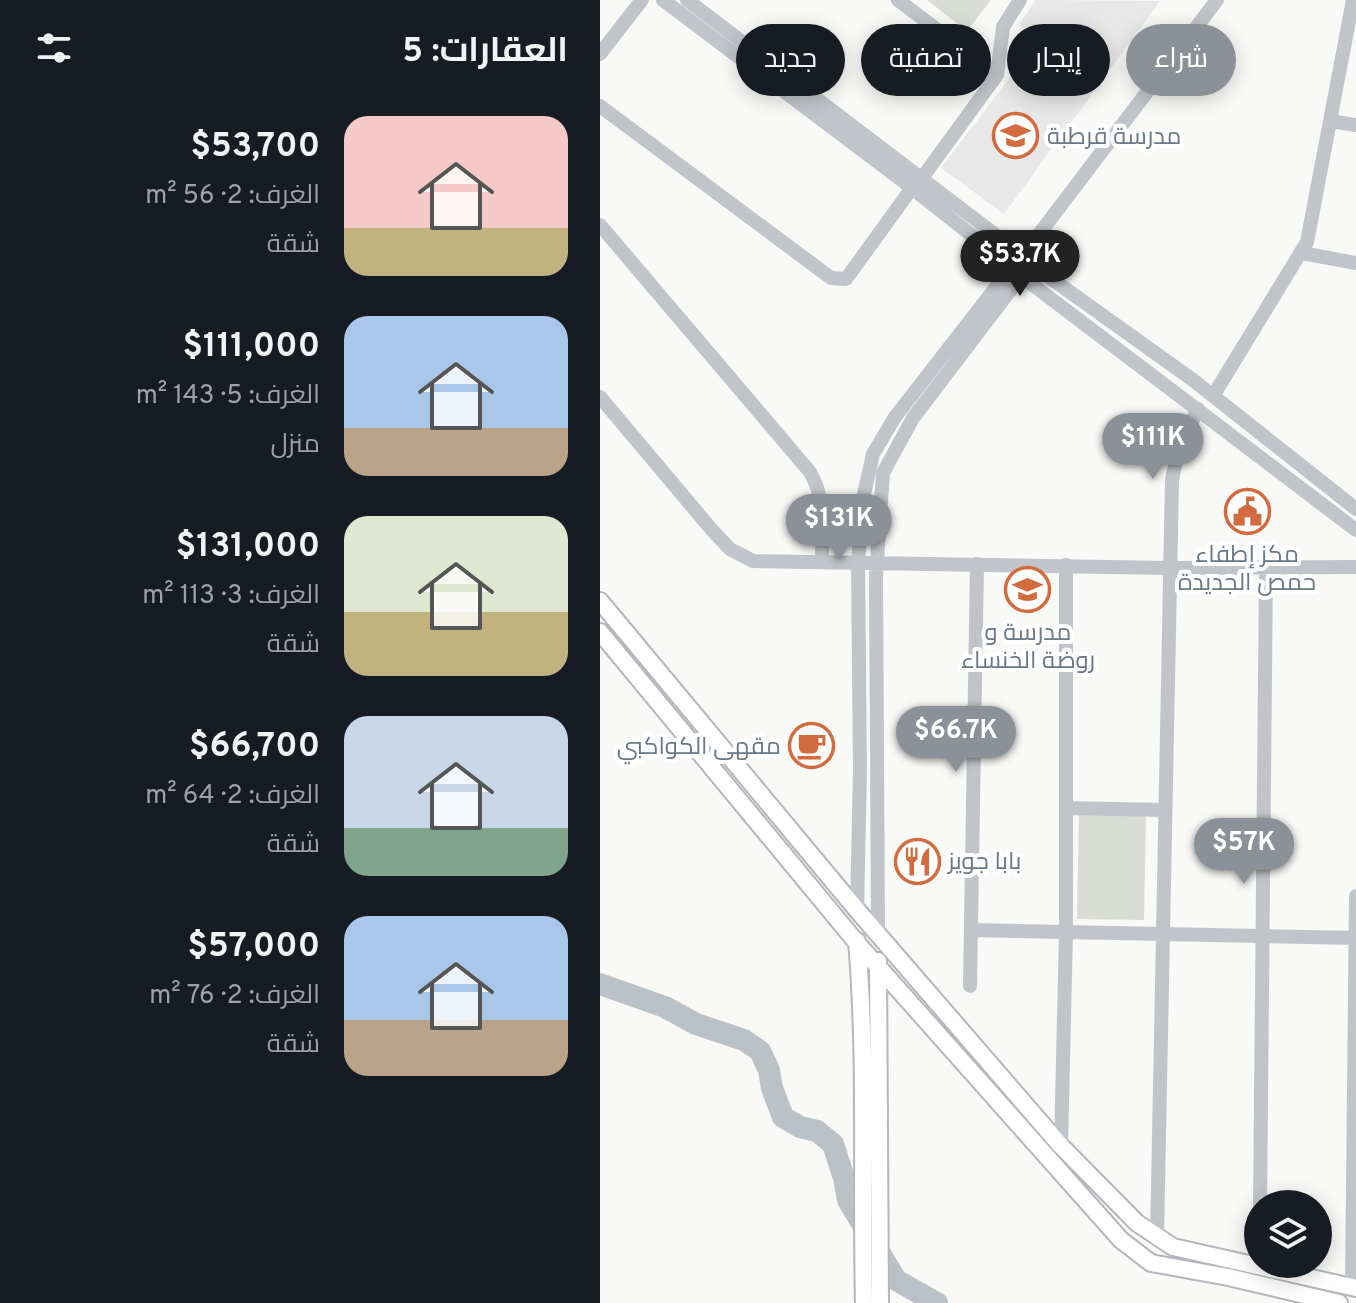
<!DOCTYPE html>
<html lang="ar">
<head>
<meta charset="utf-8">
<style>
	:root { --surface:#171b24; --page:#20242c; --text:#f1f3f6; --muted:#9ea1a6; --accent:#8c9099 }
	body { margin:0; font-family:Overpass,Cairo,sans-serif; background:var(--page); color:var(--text); direction:rtl; height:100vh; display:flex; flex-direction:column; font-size:30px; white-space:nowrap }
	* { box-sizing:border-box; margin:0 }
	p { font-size:26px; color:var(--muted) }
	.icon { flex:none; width:44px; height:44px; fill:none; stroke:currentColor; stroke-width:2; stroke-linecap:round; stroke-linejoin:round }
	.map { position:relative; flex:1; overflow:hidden; direction:ltr }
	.sheet { display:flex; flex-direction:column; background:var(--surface); width:600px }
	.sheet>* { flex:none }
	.hud { position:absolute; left:24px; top:24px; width:612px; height:72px; direction:rtl; display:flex; gap:16px }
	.buttons { position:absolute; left:644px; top:1190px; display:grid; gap:16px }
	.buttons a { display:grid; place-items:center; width:88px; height:88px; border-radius:50%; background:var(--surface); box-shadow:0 4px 20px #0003; font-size:40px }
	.price { position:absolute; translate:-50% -68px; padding:0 18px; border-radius:28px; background:var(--accent); color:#fff; font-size:26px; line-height:52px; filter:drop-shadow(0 2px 4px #0008) }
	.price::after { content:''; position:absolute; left:50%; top:48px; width:24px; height:18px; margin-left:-12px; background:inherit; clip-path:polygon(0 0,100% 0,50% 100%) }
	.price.current { background:#222; color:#fff }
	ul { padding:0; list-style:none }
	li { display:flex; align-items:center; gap:24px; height:200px; padding:0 32px }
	li span { display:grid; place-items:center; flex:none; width:224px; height:160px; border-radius:24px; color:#555 }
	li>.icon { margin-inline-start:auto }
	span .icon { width:96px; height:96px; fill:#fffc; stroke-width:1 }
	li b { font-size:34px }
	h2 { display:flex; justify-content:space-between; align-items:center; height:96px; padding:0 32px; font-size:34px }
	.pill { padding:0 28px; border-radius:36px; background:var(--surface); box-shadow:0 4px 20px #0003; font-size:28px; line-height:72px }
	.pill.current { background:var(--accent); color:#fff }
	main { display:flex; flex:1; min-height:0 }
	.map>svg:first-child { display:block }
</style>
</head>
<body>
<main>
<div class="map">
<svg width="756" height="1303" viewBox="0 0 756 1303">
	<rect width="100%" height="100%" fill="#f9f9f7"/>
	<!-- built -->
	<path fill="#e7e8e7" d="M436 0 560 1 404 214 341 168 438 41 419 24Z"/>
	<!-- green -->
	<path fill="#d9ddd6" d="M327 0H391L367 31Z
		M479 814 546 815 544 920 477 919Z"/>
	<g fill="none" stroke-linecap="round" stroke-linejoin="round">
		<!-- river -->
		<path stroke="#bac2c7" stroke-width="22" d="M0 984 65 1007 96 1024 144 1040 160 1051 169 1070 172 1088 183 1117 200 1127 217 1131 233 1144 244 1178 248 1200 296 1280 337 1303"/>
		<defs>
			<path id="major" d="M0 601 257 910 461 1146 537 1223 573 1247 756 1288
				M0 632 257 943 521 1240 551 1263 628 1277 739 1303
				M257 941C267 1061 261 1182 264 1303
				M278 961 280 1303"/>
		</defs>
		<!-- major casing -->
		<use href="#major" stroke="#b4b8bc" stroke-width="20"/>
		<!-- minor -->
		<path stroke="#c1c4c8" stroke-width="14" d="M63 0 312 188 404 261
			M87 0 414 249
			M298 0 397 75
			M0 54 42 0
			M0 106 231 278 246 279 312 188
			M730 121 756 125
			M322 178 397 75 403 27 420 0
			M0 225 210 472C226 499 222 530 222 561
			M427 250 617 0
			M702 253 756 263
			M435 267 593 380 756 509
			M425 279 756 530
			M613 396 707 242 753 0
			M0 397 112 530 130 549 153 561 569 568 756 567
			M466 808 565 810
			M257 910 260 769 258 565 262 503 273 454 295 417 407 273
			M373 930 756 938
			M278 932 276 576 283 473 313 418 419 279
			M370 986 377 564
			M461 1146 466 932V565
			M660 1204 666 569
			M557 1237 572 480 578 451 598 409
			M752 1287 756 896"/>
		<!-- major -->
		<use href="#major" stroke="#fff" stroke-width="16"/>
	</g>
	<!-- icons -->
	<defs>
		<symbol id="school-ring" viewBox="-11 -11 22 22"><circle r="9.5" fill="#fff" stroke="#d26b3e" stroke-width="1.5"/><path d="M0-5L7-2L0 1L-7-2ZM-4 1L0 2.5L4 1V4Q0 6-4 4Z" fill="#d26b3e"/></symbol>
		<symbol id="civic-ring" viewBox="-11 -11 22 22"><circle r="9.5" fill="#fff" stroke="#d26b3e" stroke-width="1.5"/><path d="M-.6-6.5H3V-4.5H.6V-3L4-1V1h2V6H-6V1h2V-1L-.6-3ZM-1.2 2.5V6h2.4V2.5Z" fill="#d26b3e"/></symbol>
		<symbol id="cafe-ring" viewBox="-11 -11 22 22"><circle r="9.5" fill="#fff" stroke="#d26b3e" stroke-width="1.5"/><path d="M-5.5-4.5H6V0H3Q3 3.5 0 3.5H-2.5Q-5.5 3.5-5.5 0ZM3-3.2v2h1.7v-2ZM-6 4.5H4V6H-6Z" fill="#d26b3e"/></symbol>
		<symbol id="restaurant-ring" viewBox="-11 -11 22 22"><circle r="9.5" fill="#fff" stroke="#d26b3e" stroke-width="1.5"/><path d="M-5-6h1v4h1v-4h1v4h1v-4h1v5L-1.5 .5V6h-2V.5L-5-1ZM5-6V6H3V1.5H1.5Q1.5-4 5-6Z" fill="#d26b3e"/></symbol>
	</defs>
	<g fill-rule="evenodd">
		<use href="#school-ring" x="390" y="110" width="51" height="51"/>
		<use href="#civic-ring" x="622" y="486" width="51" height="51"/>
		<use href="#school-ring" x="402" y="564" width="51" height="51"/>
		<use href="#cafe-ring" x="186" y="720" width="51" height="51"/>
		<use href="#restaurant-ring" x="292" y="836" width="51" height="51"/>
	</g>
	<g text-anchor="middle" stroke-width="8" stroke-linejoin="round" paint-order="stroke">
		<!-- poi labels -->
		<g font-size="24" fill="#6b7885" stroke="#fff" text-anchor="start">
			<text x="447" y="144">مدرسة قرطبة</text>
			<text x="647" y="562" text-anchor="middle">مكز إطفاء<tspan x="647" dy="28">حمص الجديدة</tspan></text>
			<text x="428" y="640" text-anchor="middle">مدرسة و<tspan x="428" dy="28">روضة الخنساء</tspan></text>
			<text x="181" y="754" text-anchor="end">مقهى الكواكبي</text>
			<text x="348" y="869">بابا جويز</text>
		</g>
	</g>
</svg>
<div class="buttons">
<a><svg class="icon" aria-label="layers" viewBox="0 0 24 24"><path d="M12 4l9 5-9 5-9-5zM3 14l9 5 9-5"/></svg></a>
</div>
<b class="price current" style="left:420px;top:298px">$53.7K</b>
<b class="price" style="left:553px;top:481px">$111K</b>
<b class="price" style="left:239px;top:562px">$131K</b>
<b class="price" style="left:356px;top:774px">$66.7K</b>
<b class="price" style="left:644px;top:886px">$57K</b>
<div class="hud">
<a class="pill current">شراء</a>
<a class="pill">إيجار</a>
<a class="pill">تصفية</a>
<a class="pill">جديد</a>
</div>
</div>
<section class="sheet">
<h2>العقارات: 5<svg class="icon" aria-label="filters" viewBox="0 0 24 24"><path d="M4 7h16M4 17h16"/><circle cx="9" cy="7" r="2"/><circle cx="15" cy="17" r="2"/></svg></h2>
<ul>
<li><span style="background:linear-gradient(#f6c9c9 70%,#c2b280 0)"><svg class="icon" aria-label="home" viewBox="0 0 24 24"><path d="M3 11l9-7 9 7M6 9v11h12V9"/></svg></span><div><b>$53,700</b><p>الغرف: 2 · 56 m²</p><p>شقة</p></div></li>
<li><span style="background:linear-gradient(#a9c7e8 70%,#b9a48a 0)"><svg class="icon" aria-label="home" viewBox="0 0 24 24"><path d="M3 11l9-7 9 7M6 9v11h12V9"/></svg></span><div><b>$111,000</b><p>الغرف: 5 · 143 m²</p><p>منزل</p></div></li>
<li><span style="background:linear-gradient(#dfe7d0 60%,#c2b280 0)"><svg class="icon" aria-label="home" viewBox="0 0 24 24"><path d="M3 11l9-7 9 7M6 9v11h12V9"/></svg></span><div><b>$131,000</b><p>الغرف: 3 · 113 m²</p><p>شقة</p></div></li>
<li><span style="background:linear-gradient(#c9d6e8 70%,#7fa58c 0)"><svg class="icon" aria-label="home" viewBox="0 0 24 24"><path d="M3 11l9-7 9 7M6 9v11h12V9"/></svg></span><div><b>$66,700</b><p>الغرف: 2 · 64 m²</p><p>شقة</p></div></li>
<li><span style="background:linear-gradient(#a9c7e8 65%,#b9a48a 0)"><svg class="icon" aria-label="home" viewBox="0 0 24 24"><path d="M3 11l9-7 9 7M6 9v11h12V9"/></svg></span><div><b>$57,000</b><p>الغرف: 2 · 76 m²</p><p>شقة</p></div></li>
</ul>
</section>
</main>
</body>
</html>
